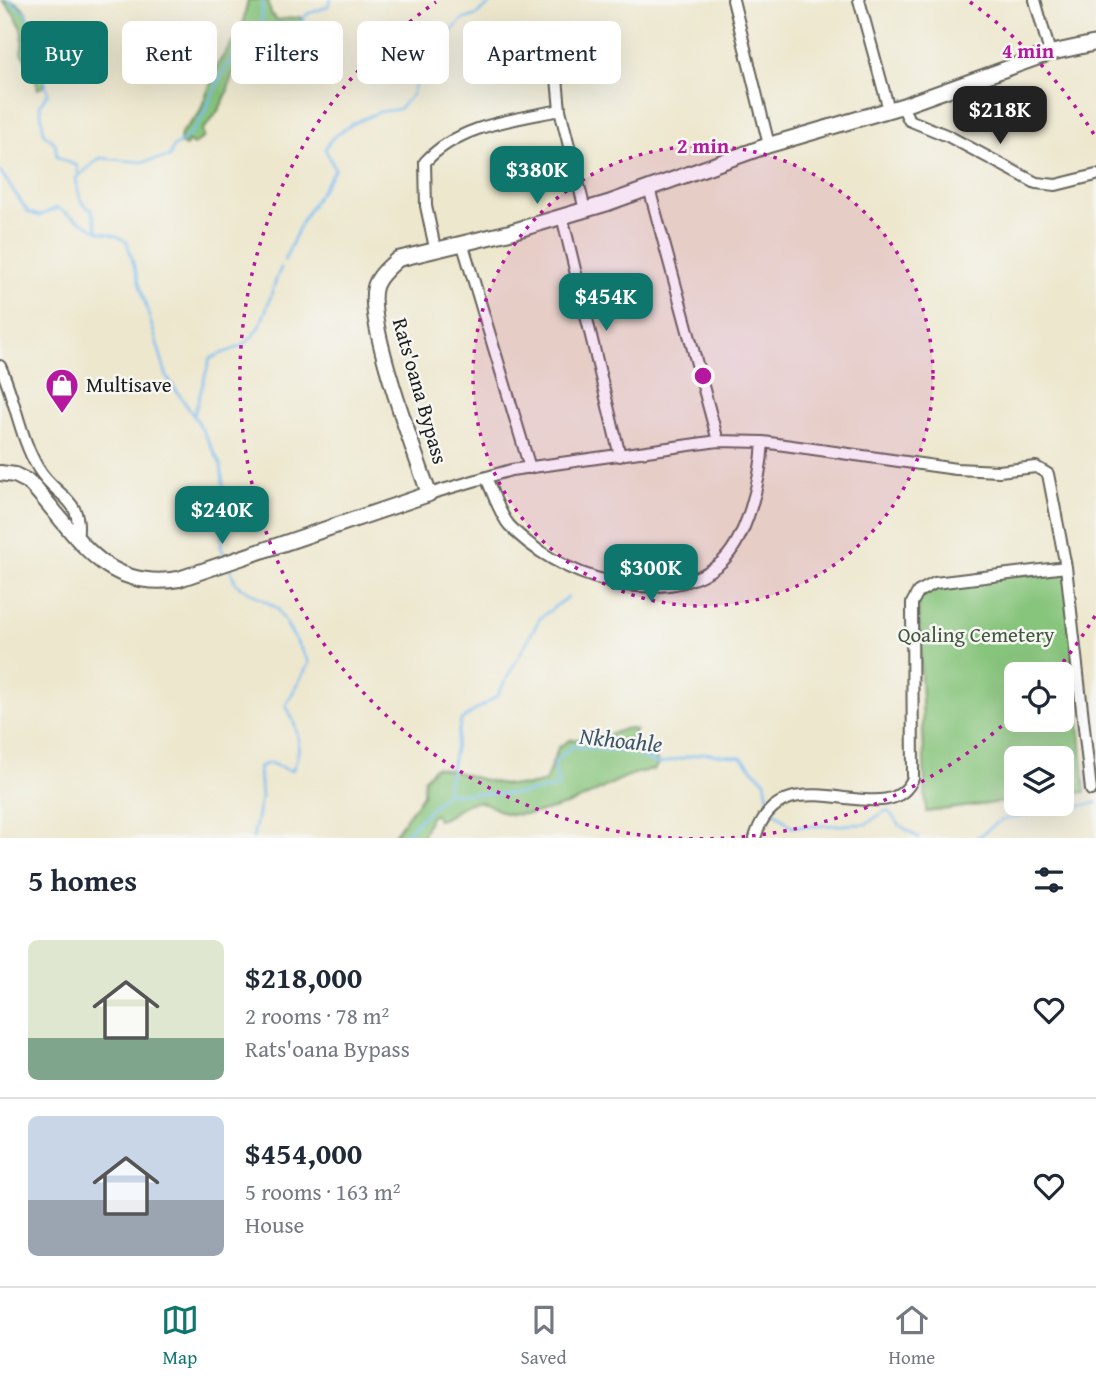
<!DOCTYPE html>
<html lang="en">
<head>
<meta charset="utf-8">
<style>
	:root { --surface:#fff; --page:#f2f2f3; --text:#1f2937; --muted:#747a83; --line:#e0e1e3; --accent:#0f766e }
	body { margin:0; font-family:"Gentium Book Plus",serif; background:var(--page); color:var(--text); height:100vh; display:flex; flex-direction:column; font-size:26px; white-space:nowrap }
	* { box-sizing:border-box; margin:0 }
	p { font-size:23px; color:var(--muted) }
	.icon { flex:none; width:38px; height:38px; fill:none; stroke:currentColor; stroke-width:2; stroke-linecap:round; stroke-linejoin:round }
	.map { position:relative; height:838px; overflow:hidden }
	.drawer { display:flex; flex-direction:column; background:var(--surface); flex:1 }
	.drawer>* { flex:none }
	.guide { position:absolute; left:21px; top:21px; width:700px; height:63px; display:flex; gap:14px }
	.buttons { position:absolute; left:1004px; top:662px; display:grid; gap:14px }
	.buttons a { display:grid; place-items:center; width:70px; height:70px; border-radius:10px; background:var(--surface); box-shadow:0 7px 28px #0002; font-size:35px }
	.price { position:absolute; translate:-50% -60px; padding:0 16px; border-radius:14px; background:var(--accent); color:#fff; font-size:23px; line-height:46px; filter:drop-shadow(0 2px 4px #0008) }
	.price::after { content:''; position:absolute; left:50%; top:42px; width:21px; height:16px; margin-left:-10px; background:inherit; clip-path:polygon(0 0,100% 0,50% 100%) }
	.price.selected { background:#222; color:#fff }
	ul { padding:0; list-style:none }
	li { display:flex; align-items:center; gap:21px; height:175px; padding:0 28px }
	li+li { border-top:2px solid var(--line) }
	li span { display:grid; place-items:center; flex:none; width:196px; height:140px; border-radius:10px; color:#555 }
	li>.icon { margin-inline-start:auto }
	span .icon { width:84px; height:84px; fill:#fffc; stroke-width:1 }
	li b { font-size:30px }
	h2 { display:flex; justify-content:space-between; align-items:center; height:84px; padding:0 28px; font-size:30px }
	.pill { padding:0 24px; border-radius:10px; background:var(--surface); box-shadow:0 7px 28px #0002; font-size:24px; line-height:63px }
	.pill.selected { background:var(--accent); color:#fff }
	.menu { display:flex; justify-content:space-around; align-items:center; height:98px; border-top:2px solid var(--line); background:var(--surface); font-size:19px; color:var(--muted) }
	.menu a { display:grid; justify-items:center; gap:4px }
	.menu .selected { color:var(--accent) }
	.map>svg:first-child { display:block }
</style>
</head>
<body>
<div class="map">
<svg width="1096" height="838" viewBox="0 0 1096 838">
	<rect width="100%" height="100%" fill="#f6f6f2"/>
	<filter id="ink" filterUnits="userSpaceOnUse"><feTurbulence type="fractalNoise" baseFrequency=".0143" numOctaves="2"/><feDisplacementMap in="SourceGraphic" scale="14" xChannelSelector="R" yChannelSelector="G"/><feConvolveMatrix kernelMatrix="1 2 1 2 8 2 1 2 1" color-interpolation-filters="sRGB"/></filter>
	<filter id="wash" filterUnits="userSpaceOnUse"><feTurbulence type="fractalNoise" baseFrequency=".00686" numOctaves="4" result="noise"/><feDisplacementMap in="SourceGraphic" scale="28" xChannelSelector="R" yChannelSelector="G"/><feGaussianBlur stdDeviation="1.57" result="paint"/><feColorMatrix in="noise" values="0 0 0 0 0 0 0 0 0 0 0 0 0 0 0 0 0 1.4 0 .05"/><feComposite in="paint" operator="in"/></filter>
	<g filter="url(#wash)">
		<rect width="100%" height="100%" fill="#ede7cd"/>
		<!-- green -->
		<path fill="#87c47b" stroke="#52704c" stroke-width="2" fill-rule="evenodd" d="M2 0C31 0 29 24 36 45 38 52 43 58 48 64L44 86 38 89 34 72 21 53C26 30 18 16 2 0Z
			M248 0H268L271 14 277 20 301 17 302 22 295 28 270 33 255 68 235 71C230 77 231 79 229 86 225 102 214 119 202 130L204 137 193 145 188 141 186 146 180 143 181 133 199 114 218 64 242 27Z
			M1066 567 1085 792 1062 795V758H1017V800L926 812 918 592 935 583ZM1017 674H1062V719H1017Z
			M627 728 636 730 632 736 636 750 654 753 658 764 654 770C624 772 598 794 569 804 551 810 524 818 505 813 494 810 488 801 476 802 460 803 453 817 438 820L435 814 430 817 422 838H392L423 795 424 779 435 767C470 773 509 794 545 782L558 748 569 740 605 736Z"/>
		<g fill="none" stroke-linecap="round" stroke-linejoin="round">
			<!-- stream -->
			<path stroke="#7dbef2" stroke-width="2.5" d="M8 0 27 13 32 49 42 59 49 74 45 79 48 93 40 105 44 134 55 143 57 157 77 166 78 173
				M257 34 302 22 307 14 327 7 331 0
				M0 171 28 212 39 216 57 208 98 231
				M284 261 302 221 335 169 325 149 331 139 352 124 379 112 399 109 412 95 418 76 441 57 451 32 462 20 477 15 494 0
				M194 415 210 359C220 353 231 351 241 346 266 332 269 292 281 268
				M226 559 221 547 226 512 221 465 198 422 167 377 127 242 117 236 98 231 92 210C79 205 78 191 76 178L100 158 141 162 170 157 173 147C209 128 211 82 235 54 242 46 253 41 258 32 263 22 262 11 262 0
				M230 568 236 584 277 608 309 663 286 705C298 728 304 747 292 771L269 763 259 767 261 798 253 838
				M446 793 461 720 497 696 540 618 568 597
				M775 812 792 827 866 824 887 810 901 826 919 838
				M401 838 446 793 517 794 558 788 554 762 573 746 633 753 658 764 704 753 741 757 765 781 770 808
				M977 838 1001 820 1096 803"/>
		</g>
	</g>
	<g filter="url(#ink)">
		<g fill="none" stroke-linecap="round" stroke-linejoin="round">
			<defs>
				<path id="minor" d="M733 0 769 145
					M859 0 889 110
					M1035 0 1050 53
					M555 57 560 110 585 210
					M902 106 909 120 948 136 1036 183 1056 185 1096 175
					M649 188 718 441
					M562 216 620 456
					M462 242 530 468
					M435 248 426 206 425 162C459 125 512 120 560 110
					M0 366C15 398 20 438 38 468 55 498 84 496 77 539
					M486 478C493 492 499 513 509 525 555 576 659 611 718 565 747 543 761 477 763 442
					M429 494 511 470 718 441 763 442 956 469 999 471 1036 467 1048 474 1066 567 1091 790
					M755 838C781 748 888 838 913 778L912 603 918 592 935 583 1066 567"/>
				<path id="tertiary" d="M0 473 15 475 29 482C76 531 100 592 179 579L429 494C416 455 365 322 375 287 378 276 390 266 398 259L510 232 608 203 769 145 902 106 1050 53 1096 43"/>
			</defs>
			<!-- minor casing -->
			<use href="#minor" stroke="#65635a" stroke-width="14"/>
			<!-- tertiary casing -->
			<use href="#tertiary" stroke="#65635a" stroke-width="18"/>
			<!-- minor -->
			<use href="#minor" stroke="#fff" stroke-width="10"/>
			<!-- tertiary -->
			<use href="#tertiary" stroke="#fff" stroke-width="14"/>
		</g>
	</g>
	<!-- distance rings -->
	<circle cx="703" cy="376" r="230" fill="#b5179e" fill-opacity=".12"/>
	<g fill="none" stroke="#b5179e" stroke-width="3.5" stroke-dasharray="3.5 7">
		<circle cx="703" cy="376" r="230"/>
		<path d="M1095 616A460 460 0 0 1 1055 672M1017 712A460 460 0 1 1 436 2M970 2A460 460 0 0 1 1095 136"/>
	</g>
	<!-- icons -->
	<defs>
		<symbol id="shop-pin" viewBox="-11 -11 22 30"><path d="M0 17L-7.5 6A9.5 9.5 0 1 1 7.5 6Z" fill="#b5179e" stroke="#f6f6f2"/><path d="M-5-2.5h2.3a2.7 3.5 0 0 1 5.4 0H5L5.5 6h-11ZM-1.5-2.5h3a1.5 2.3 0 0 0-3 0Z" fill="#fff"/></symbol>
	</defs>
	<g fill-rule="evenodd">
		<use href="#shop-pin" x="43" y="366" width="38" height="52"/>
	</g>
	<g text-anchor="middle" stroke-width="5" stroke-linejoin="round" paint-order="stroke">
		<!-- poi labels -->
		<g font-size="21" fill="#1c1c1c" stroke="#f6f6f2" text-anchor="start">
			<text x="86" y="392">Multisave</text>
		</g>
		<!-- street labels -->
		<g font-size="21" fill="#1c1c1c" stroke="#f6f6f2">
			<text transform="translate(420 391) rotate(74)" y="7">Rats'oana Bypass</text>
		</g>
		<!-- park labels -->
		<g font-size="21" fill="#41573d" stroke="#f6f6f2">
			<text x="976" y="642">Qoaling Cemetery</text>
		</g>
		<!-- water labels -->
		<g font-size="23" font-style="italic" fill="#3e5567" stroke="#f6f6f2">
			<text transform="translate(621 740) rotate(6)" y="8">Nkhoahle</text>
		</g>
	</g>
	<circle cx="703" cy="376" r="10" fill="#b5179e" stroke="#f6f6f2" stroke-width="3.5"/>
	<g font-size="21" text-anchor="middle" font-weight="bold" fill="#b5179e" stroke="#f6f6f2" stroke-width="5" stroke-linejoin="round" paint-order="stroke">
		<text x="1028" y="58">4 min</text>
		<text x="703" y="153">2 min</text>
	</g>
</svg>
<div class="buttons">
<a><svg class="icon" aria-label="locate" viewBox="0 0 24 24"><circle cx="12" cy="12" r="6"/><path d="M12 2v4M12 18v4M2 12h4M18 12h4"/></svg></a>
<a><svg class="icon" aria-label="layers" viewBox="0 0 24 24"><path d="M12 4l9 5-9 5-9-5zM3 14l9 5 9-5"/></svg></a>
</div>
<b class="price selected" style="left:1000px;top:146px">$218K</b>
<b class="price" style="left:537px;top:206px">$380K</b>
<b class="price" style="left:606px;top:333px">$454K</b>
<b class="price" style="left:222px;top:546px">$240K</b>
<b class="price" style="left:651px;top:604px">$300K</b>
<div class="guide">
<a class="pill selected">Buy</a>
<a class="pill">Rent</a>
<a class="pill">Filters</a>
<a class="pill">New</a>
<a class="pill">Apartment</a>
</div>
</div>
<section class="drawer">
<h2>5 homes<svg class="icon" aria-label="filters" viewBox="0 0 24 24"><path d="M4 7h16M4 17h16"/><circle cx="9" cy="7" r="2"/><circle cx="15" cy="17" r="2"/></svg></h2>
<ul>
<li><span style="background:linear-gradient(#dfe7d0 70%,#7fa58c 0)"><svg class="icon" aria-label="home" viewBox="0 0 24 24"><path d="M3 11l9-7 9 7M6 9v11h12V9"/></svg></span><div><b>$218,000</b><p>2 rooms · 78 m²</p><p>Rats'oana Bypass</p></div><svg class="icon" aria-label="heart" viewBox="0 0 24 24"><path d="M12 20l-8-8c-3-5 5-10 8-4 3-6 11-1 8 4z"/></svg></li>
<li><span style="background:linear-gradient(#c9d6e8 60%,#9aa5b1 0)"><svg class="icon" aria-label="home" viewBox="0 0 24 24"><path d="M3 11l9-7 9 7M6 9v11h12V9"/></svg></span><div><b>$454,000</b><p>5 rooms · 163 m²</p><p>House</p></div><svg class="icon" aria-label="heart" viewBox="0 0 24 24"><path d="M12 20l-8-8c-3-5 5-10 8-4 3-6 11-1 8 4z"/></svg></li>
</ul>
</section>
<nav class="menu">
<a class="selected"><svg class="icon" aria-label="map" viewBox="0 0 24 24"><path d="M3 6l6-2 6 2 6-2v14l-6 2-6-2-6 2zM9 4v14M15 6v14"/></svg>Map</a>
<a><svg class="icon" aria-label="saved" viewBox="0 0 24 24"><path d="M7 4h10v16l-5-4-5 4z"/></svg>Saved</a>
<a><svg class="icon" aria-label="home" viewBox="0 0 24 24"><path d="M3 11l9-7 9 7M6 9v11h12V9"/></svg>Home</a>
</nav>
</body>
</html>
